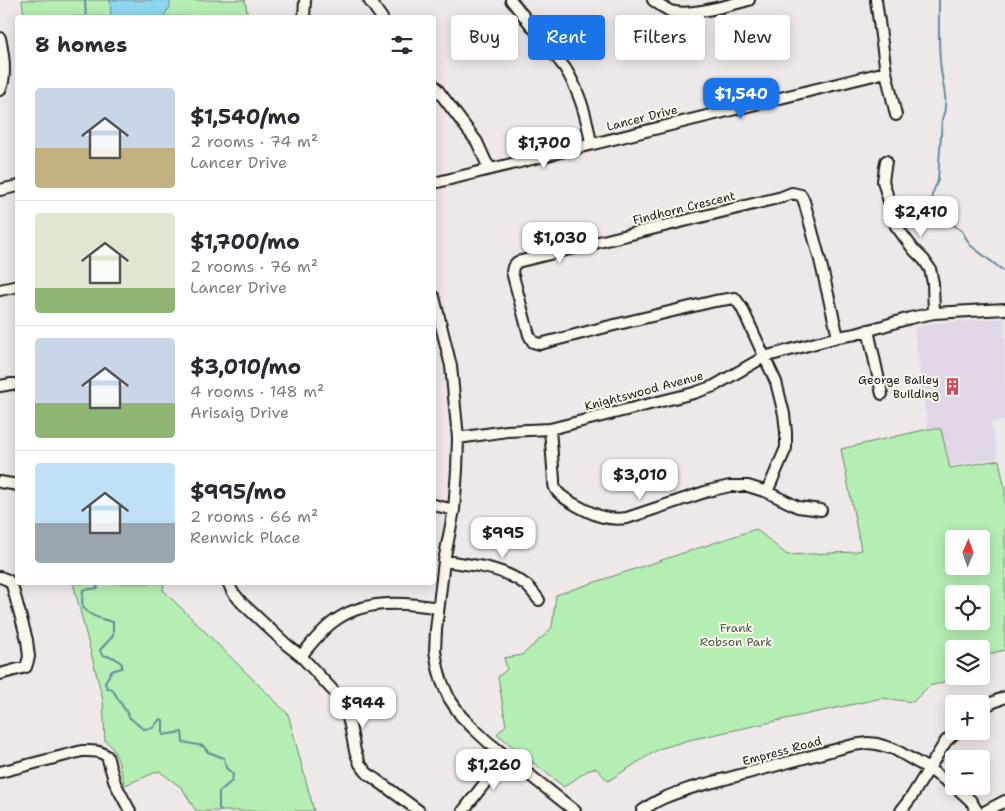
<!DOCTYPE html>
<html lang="en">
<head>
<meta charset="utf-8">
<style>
	:root { --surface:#fff; --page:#f2f2f3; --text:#2b2b33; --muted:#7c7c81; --line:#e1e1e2; --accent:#1a73e8 }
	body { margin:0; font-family:"Shantell Sans",sans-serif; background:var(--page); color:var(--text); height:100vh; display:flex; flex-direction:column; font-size:19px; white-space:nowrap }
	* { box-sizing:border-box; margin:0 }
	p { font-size:16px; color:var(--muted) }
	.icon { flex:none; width:28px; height:28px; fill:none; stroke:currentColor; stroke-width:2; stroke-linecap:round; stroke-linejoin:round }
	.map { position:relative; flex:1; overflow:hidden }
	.side { position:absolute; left:15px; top:15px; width:421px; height:570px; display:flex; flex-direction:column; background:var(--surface); border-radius:5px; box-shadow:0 2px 12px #0003 }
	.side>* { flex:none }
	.top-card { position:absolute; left:451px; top:15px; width:475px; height:45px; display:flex; gap:10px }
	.needle { width:32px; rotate:2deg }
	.fabs { position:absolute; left:945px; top:530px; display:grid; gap:10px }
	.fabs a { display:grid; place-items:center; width:45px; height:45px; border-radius:5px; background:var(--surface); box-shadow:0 2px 12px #0003; font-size:25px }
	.price { position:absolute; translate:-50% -42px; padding:0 11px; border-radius:10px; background:#fff; color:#222; font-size:16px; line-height:32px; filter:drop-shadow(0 1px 2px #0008) }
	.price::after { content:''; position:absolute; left:50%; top:30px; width:15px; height:11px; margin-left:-8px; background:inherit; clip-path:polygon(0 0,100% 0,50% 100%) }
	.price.current { background:var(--accent); color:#fff }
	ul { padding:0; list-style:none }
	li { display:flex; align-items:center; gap:15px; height:125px; padding:0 20px }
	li+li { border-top:1px solid var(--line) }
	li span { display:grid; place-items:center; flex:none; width:140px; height:100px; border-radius:5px; color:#555 }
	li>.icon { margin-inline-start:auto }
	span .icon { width:60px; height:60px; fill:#fffc; stroke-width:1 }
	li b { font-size:21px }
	h2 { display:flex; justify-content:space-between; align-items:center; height:60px; padding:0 20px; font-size:21px }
	.chip { padding:0 18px; border-radius:5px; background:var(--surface); box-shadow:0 2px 12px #0003; font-size:18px; line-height:45px }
	.chip.current { background:var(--accent); color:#fff }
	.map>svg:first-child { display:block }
</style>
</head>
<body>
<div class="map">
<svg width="1005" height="811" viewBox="0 0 1005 811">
	<rect width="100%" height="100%" fill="#efe8e9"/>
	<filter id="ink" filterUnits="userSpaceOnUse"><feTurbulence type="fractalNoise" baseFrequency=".02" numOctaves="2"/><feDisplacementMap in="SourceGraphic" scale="10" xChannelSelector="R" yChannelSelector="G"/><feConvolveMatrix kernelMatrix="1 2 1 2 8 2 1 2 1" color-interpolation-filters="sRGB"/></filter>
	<g filter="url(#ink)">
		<!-- built -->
		<path fill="#e1d6e5" d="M1005 318V421L991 423 998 458 951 466 941 429H928L914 328 934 323Z"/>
		<!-- green -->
		<path fill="#b4eeb3" stroke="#688568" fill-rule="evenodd" d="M22 0H245L248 17H24Z
			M928 429H941L950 468 999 460 1005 490V650L981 656V649H954V672L942 683 929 686 913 702 882 698 689 740 659 749 608 781 596 768 587 771 564 787 497 734 506 725 498 677 507 669 504 658 522 655 547 633 552 627 556 595 756 529 787 555 854 552 861 550 841 449ZM954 539H981V566H954ZM954 594H981V621H954Z
			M73 583H164L163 590 288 714 314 811H196L182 788 159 771 125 785C121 773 117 747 105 741L103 700Z"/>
		<!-- water -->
		<path fill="#8ed6f0" stroke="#608c9b" d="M110 0H170V7L163 17H111Z"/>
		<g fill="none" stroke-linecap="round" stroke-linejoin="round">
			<!-- stream -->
			<path stroke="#608c9b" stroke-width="2" d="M85 0 86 18
				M939 0C939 22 938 48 941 70 943 86 949 103 942 119L938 180 932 195V206L942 217 962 231 970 245 1005 272
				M96 582 98 588 83 590C83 595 81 603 83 607 88 616 104 620 113 622V636L100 650 102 655 115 658 122 664V668L111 671 105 683 107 688 112 689 130 718 143 729 153 728 160 719 163 720V735L182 732 183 742 203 746 208 752 224 758 226 768 233 774 232 781 219 792V808L221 811"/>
			<defs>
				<path id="minor" d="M369 0 382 18
					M511 0 565 68C580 92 587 117 591 144
					M653 0C658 4 664 8 670 11 689 17 729 5 749 0
					M876 0 886 72 896 115
					M304 18 305 0
					M0 38C3 52 7 78 0 90
					M434 85 477 142 486 162 491 169
					M886 161 883 181 896 226 914 250 924 260 930 269 933 283 934 313
					M434 183 886 72
					M0 190 18 186
					M0 290 18 286
					M434 297 451 366 458 438 457 470 454 510 444 561 436 630 435 651 438 668 442 682 449 698 461 716 473 728 488 742 575 811
					M868 330 882 394
					M0 386 11 384H18
					M550 429 554 480C554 483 554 486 555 488 560 499 592 514 603 517 611 519 619 519 627 518L708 491 730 486H748L767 492 798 507 821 510
					M458 438 507 431 550 429 694 393 714 386 764 357 838 337 856 334 910 318 934 313 1005 309
					M0 482 18 485
					M767 492 786 448V432L784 414 776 382 742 308 735 298 715 301 606 327 540 344 533 342 529 335 512 272 513 267 517 262 782 197 792 193 801 195 804 201 820 260 838 337
					M434 505 454 510
					M444 561C473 565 502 567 526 585 531 589 535 595 539 600
					M0 577 8 580 12 585 27 640 29 657 26 667 0 674
					M228 582 232 591 242 603 287 645 301 656 338 696 345 708 350 725 355 751 360 764 367 773 419 811
					M301 656C311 644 321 631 333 622 363 599 404 602 438 608
					M981 709 985 706 1005 697
					M0 772 82 751C91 751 99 750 107 756L115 783 130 811
					M463 811 506 756
					M642 811C657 799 673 794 691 788L853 745 868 743 877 744 894 749 929 769 959 790 971 801 977 811
					M901 811 912 796 946 741 957 731
					M986 811 1005 801"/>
			</defs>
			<!-- minor casing -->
			<use href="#minor" stroke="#1c1c1c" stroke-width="14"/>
			<!-- minor -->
			<use href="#minor" stroke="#fbf7ec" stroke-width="10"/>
		</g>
	</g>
	<!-- icons -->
	<defs>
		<symbol id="building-bare" viewBox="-9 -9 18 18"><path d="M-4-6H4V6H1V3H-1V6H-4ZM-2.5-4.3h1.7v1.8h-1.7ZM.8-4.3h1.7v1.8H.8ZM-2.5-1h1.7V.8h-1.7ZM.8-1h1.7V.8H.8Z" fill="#d1495b" stroke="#fbf7ec" stroke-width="2.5" paint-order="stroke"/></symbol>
	</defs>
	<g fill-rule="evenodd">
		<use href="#building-bare" x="940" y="374" width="25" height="25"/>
	</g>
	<g text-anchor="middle" stroke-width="4" stroke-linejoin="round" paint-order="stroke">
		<!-- street labels -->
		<g font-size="12" fill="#1c1c1c" stroke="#fbf7ec">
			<text transform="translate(642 118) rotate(-14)" y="4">Lancer Drive</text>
			<text transform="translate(684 208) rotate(-14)" y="4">Findhorn Crescent</text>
			<text transform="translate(644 391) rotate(-15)" y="4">Knightswood Avenue</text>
			<text transform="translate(782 751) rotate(-15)" y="4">Empress Road</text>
		</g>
		<!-- poi labels -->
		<g font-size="12" fill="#1c1c1c" stroke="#fbf7ec" text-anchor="end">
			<text x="939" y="384">George Bailey<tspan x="939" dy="14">Building</tspan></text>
		</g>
		<!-- park labels -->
		<g font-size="12" fill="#4a5b49" stroke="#fbf7ec">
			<text x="736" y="632">Frank<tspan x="736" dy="14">Robson Park</tspan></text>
		</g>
	</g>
</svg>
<div class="fabs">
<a><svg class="needle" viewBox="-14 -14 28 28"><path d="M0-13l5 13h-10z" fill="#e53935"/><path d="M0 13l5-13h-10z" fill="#7c7c81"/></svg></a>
<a><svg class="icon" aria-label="locate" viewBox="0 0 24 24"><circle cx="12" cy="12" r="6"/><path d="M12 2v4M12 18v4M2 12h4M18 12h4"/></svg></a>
<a><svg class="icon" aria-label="layers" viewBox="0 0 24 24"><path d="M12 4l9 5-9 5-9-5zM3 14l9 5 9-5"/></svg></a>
<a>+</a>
<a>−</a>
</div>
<b class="price current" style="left:741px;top:120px">$1,540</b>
<b class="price" style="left:544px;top:169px">$1,700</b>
<b class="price" style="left:921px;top:238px">$2,410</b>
<b class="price" style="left:560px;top:264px">$1,030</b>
<b class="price" style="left:640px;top:501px">$3,010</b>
<b class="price" style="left:503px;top:559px">$995</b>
<b class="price" style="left:363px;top:729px">$944</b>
<b class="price" style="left:494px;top:791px">$1,260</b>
<div class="top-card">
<a class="chip">Buy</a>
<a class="chip current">Rent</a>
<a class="chip">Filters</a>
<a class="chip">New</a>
</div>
<section class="side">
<h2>8 homes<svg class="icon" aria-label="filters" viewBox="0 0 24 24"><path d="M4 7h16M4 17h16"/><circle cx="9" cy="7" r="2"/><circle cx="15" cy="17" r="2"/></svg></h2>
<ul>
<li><span style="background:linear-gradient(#c9d6e8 60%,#c2b280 0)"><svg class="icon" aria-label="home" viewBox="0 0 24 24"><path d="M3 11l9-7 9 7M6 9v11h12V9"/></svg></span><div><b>$1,540/mo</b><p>2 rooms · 74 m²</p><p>Lancer Drive</p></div></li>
<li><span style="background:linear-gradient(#dfe7d0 75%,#8fb573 0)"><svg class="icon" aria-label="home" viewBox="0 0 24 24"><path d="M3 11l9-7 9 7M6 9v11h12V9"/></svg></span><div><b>$1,700/mo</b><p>2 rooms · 76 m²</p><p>Lancer Drive</p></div></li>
<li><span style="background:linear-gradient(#c9d6e8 65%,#8fb573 0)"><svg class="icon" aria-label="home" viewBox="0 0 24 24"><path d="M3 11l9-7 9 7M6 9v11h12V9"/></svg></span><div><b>$3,010/mo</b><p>4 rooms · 148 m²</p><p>Arisaig Drive</p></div></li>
<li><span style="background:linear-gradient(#bfe0f5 60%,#9aa5b1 0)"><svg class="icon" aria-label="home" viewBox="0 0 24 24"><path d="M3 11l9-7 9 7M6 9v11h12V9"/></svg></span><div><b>$995/mo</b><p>2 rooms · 66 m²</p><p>Renwick Place</p></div></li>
</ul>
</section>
</div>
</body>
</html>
